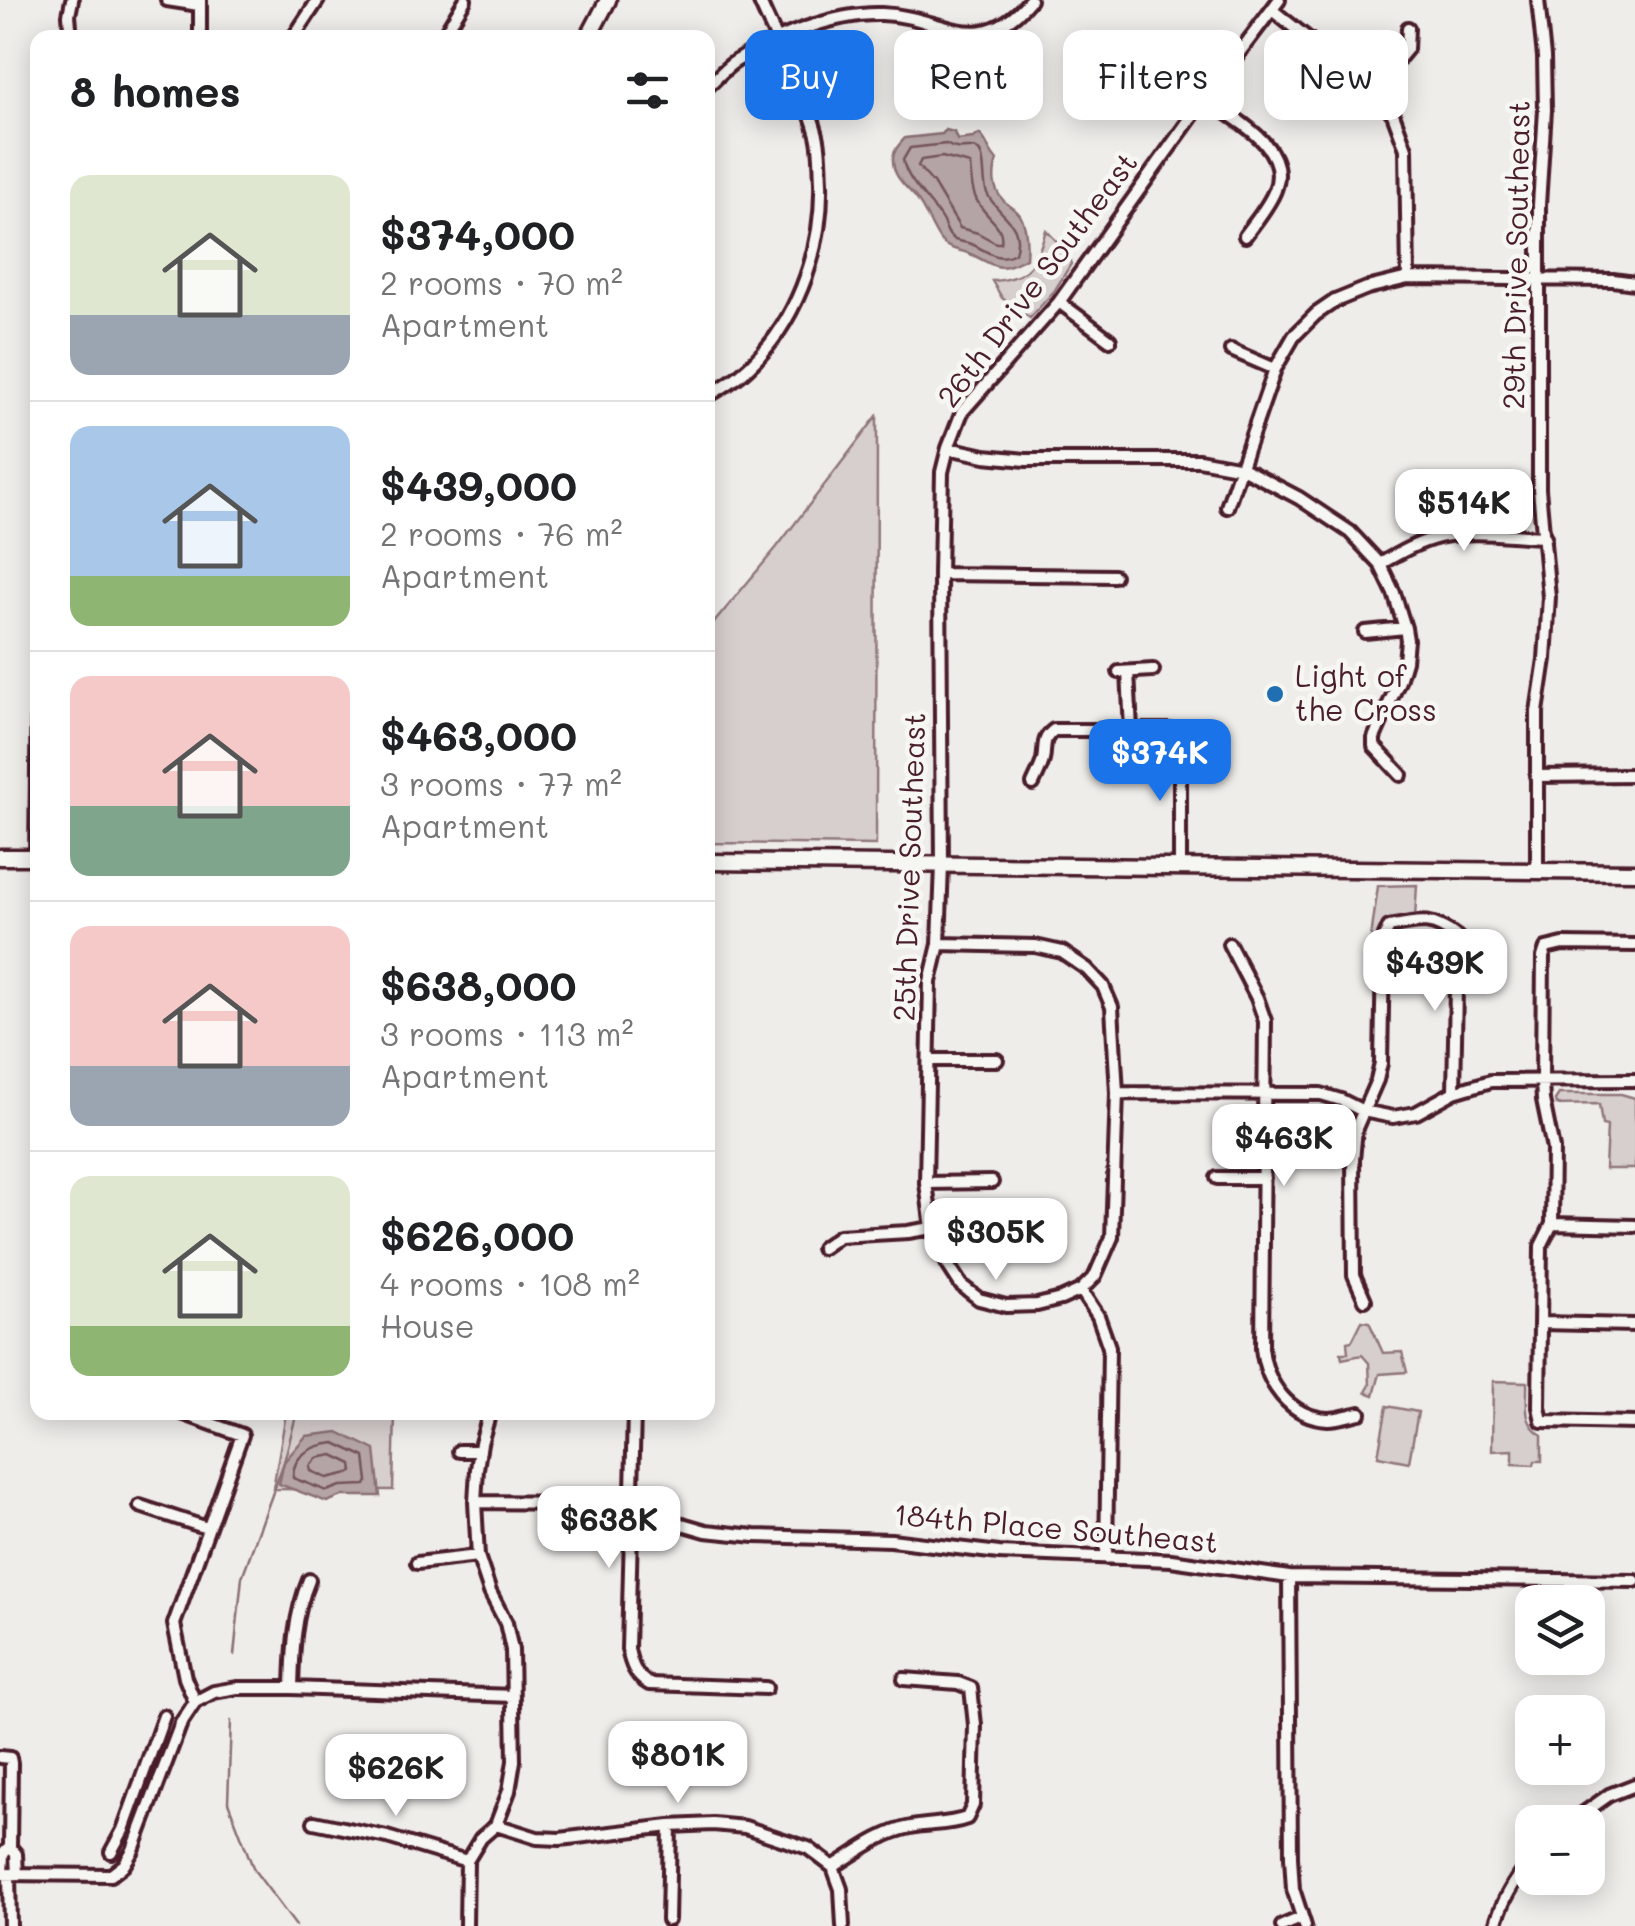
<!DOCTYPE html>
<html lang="en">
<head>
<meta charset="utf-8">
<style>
	:root { --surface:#fff; --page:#f6f6f6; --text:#202124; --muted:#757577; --line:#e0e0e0; --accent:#1a73e8 }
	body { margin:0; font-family:Mali,sans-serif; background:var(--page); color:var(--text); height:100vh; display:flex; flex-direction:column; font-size:38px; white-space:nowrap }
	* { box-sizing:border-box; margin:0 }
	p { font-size:32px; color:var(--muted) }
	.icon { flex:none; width:55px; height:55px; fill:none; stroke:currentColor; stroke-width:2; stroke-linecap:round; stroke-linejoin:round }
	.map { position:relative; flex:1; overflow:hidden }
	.details { position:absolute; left:30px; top:30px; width:685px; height:1390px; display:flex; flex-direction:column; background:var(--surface); border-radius:20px; box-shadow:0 5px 25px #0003 }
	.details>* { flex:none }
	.hud { position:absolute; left:745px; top:30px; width:740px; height:90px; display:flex; gap:20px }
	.tools { position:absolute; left:1515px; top:1585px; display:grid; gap:20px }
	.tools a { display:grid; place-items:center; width:90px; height:90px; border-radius:20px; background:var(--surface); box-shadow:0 5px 25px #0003; font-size:50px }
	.price { position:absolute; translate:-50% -85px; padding:0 22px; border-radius:20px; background:#fff; color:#222; font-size:32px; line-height:65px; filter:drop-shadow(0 2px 5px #0008) }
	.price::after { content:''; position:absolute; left:50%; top:60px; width:30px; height:22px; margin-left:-15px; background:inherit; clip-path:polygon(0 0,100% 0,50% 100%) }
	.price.current { background:var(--accent); color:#fff }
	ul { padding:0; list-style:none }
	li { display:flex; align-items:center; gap:30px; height:250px; padding:0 40px }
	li+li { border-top:2px solid var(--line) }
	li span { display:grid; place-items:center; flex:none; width:280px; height:200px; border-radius:20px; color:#555 }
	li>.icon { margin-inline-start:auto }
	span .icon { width:120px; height:120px; fill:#fffc; stroke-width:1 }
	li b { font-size:42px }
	h2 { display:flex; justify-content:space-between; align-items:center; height:120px; padding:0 40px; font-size:42px }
	.tag { padding:0 35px; border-radius:20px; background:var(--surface); box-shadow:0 5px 25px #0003; font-size:35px; line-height:90px }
	.tag.current { background:var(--accent); color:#fff }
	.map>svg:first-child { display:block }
</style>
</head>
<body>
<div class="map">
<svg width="1635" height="1926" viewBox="0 0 1635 1926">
	<rect width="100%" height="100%" fill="#efedea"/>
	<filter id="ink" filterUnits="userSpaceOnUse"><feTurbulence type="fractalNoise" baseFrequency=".01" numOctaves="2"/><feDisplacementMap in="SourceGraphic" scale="20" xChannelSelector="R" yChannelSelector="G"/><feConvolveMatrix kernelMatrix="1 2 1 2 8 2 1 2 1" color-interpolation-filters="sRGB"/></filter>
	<g filter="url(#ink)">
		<!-- green -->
		<path fill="#d7cfce" stroke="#90777c" stroke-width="2.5" d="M1046 230 1069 254 1071 264 1055 290 1030 318 1002 298 992 281C1031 279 1036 262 1046 230Z
			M877 416 876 845 708 843V630L777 547Z
			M1417 885 1415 918C1387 920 1384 919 1375 946L1370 945 1378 886Z
			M1559 1094H1621L1635 1098V1169H1605L1607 1126 1602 1125 1599 1104 1556 1105 1555 1100Z
			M1362 1321 1369 1322 1383 1353 1402 1352 1407 1372 1380 1374 1374 1395 1366 1392 1370 1385 1369 1363 1362 1355 1342 1359 1341 1353H1348L1347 1342 1352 1341Z
			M1493 1381 1527 1382C1528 1404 1521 1422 1542 1435V1461H1535L1534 1465 1513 1464V1450L1492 1451Z
			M1387 1406 1418 1412 1409 1462 1378 1456Z
			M286 1413H395L393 1490 273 1489Z"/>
		<!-- water -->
		<path fill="#b4a4a5" stroke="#8a6f74" stroke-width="2.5" d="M946 130 954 132 957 140 973 138 979 134C989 141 987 152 997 160 993 174 992 188 1003 200 1008 206 1017 209 1021 217 1027 228 1027 246 1026 258 996 275 995 264 968 253 957 249 948 250 940 240 931 227 926 211 916 198 905 185 892 176 893 158 894 149 900 144 905 138L942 134Z
			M338 1432 375 1450 380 1496H342L327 1502 279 1484 284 1462 306 1436Z"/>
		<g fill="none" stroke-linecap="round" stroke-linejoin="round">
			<!-- shore -->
			<path stroke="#74545c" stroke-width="2.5" d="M946 144C960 153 969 145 976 149 987 154 982 182 987 193 997 216 1025 221 1015 253 996 263 987 250 971 244 966 242 960 242 955 240 947 236 946 227 942 220 930 200 907 182 903 160L910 148Z
				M942 157 970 164C971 174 971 186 975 196 982 217 1005 223 1001 243H996L978 233 960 228 933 183 918 166 921 160Z
				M335 1443 365 1457 368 1481 366 1485 341 1486 327 1491 293 1478C292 1454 314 1445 335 1443Z
				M333 1455 352 1464 353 1472 327 1478 311 1471 310 1466 317 1458Z"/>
			<!-- stream -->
			<path stroke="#8a6f74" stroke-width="2.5" d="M234 1655 242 1577 284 1462 297 1412
				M231 1721 228 1802 254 1870 296 1926"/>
			<defs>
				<path id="street" d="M167 0 199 5
					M1272 10 1373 90 1393 114 1406 149 1408 278
					M71 38 69 15 72 0
					M200 38V0
					M293 38 318 0
					M442 38 465 0
					M708 86C717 78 726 67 736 61 775 37 836 12 882 14 943 16 979 61 1030 0
					M1373 90 1407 49 1408 28
					M1205 98C1233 119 1292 146 1275 190 1269 206 1255 222 1245 236
					M1059 302 1110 340
					M1231 350 1275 369
					M708 396C718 390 730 383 740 375 795 329 823 252 821 182 820 167 821 150 817 135 804 88 778 45 759 0
					M948 448 985 456 1026 460H1199L1242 468 1299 498 1350 532 1380 564 1394 593 1405 628 1407 640 1405 661 1399 681 1374 738V746L1401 775
					M1227 507 1275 369 1294 336 1316 314 1335 301 1367 288 1408 278 1613 280 1635 283
					M1380 564C1399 553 1418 542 1439 537 1472 529 1511 536 1545 537
					M940 574 1114 576
					M1365 632 1405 628
					M1119 672 1153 670
					M1128 672 1131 730
					M1536 776 1635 775
					M1033 784C1036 777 1041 768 1043 760 1046 746 1041 740 1054 730H1170L1176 733 1180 740V867
					M36 857 38 677
					M1537 871V712L1545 659 1549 597 1539 489V205L1545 110 1544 57 1538 0
					M939 944 1035 946 1062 952 1087 969 1103 986 1112 1007 1117 1093 1112 1237 1095 1276 1081 1290 1061 1299 1037 1305 1006 1306 979 1299 961 1285 948 1265 932 1228 926 1183 930 982 939 944 942 865 940 574 942 472 948 448 962 412 1059 302 1205 98 1279 0
					M1229 944 1257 998 1265 1021 1262 1348C1266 1383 1289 1417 1328 1419 1338 1419 1350 1415 1360 1413
					M1635 945 1563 944 1546 948 1543 957 1542 1082 1543 1100 1553 1149 1552 1224 1541 1246 1539 1407 1542 1421 1635 1423
					M930 1060H997
					M1117 1093 1321 1094 1341 1100 1363 1111 1393 1117 1416 1113 1454 1092 1491 1081 1635 1080
					M1217 1178H1264
					M926 1183 992 1182
					M1552 1224 1635 1226
					M822 1248 839 1236 908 1232 932 1228
					M1081 1290 1098 1316 1109 1347 1106 1558
					M1365 1300 1354 1275 1353 1160 1356 1128 1377 1080 1381 1063 1383 953 1385 936 1389 927C1419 921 1432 917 1457 937L1454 1092
					M1540 1323 1635 1325
					M179 1412 242 1435 174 1624 185 1678 195 1702
					M634 1412 628 1649C631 1664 635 1676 649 1684L766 1688
					M459 1451H480
					M475 1502 577 1503 630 1509 706 1531 755 1536 891 1540 999 1553 1171 1560 1289 1577 1635 1581
					M140 1506 207 1528
					M417 1563 478 1556
					M1289 1577 1291 1857 1293 1889 1305 1926
					M292 1688C293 1650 294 1616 309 1580
					M0 1757 10 1758 11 1763 10 1847 16 1854 17 1874
					M314 1822 387 1837 467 1861
					M1571 1822 1609 1795 1635 1785
					M496 1825 537 1838 560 1839 670 1826 713 1824 745 1827 808 1848 833 1867
					M111 1852 123 1830 164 1716
					M833 1867C857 1852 883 1832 911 1827 930 1823 948 1825 967 1818L973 1805 975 1725 971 1688 958 1683 904 1679
					M833 1867 841 1889 843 1926
					M0 1874 111 1875 124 1865 133 1850 181 1723 195 1702 214 1692 237 1688H292L513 1696
					M2 1874 3 1854 10 1847
					M9 1874 10 1926
					M668 1920 670 1826
					M466 1926 467 1861 481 1838 496 1825 509 1791 514 1761 512 1650 506 1623 490 1592 478 1556 475 1502 477 1469 481 1443 490 1412
					M1282 1926 1301 1918
					M1495 1926C1502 1900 1516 1878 1532 1858"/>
				<path id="secondary" d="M588 38 608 0
					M0 857H38
					M708 862 1635 872"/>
			</defs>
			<!-- street casing -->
			<use href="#street" stroke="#4a1f2b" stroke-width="18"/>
			<!-- secondary casing -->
			<use href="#secondary" stroke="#4a1f2b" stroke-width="21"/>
			<!-- street -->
			<use href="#street" stroke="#f6f6f2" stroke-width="10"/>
			<!-- secondary -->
			<use href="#secondary" stroke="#f6f6f2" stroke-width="14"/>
		</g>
	</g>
	<!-- markers -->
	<circle fill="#1f6fb2" stroke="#f6f6f2" stroke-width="4" cx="1275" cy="694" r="10"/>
	<g text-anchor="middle" stroke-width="9" stroke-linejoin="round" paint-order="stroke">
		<!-- street labels -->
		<g font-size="30" fill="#4a1f2b" stroke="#f6f6f2">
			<text transform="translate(1517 255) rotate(-89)" y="10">29th Drive Southeast</text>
			<text transform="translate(1038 280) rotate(-53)" y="10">26th Drive Southeast</text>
			<text transform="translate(910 867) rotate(-88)" y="10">25th Drive Southeast</text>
			<text transform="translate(1056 1529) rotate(5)" y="10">184th Place Southeast</text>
		</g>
		<!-- poi labels -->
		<g font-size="30" fill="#4a1f2b" stroke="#f6f6f2" text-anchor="start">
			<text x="1295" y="687">Light of<tspan x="1295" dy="34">the Cross</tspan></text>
		</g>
	</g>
</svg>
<div class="tools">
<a><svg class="icon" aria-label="layers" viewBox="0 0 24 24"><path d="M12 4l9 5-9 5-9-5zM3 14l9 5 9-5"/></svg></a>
<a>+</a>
<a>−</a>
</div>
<b class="price" style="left:1464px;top:554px">$514K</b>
<b class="price current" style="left:1160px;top:804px">$374K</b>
<b class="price" style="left:1435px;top:1014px">$439K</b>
<b class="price" style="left:1284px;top:1189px">$463K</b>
<b class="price" style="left:996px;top:1283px">$305K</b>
<b class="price" style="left:609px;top:1571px">$638K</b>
<b class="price" style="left:678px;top:1806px">$801K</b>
<b class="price" style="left:396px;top:1819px">$626K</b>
<div class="hud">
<a class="tag current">Buy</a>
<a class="tag">Rent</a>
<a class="tag">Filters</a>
<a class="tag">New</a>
</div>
<section class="details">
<h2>8 homes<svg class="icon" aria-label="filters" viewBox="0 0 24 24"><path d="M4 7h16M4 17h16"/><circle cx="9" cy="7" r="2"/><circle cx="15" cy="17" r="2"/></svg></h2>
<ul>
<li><span style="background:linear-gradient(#dfe7d0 70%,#9aa5b1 0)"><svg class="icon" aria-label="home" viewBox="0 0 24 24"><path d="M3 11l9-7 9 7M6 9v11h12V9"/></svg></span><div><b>$374,000</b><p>2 rooms · 70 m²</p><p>Apartment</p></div></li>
<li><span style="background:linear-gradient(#a9c7e8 75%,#8fb573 0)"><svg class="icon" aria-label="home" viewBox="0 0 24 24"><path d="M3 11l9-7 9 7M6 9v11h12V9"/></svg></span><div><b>$439,000</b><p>2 rooms · 76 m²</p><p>Apartment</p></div></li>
<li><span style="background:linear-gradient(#f6c9c9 65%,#7fa58c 0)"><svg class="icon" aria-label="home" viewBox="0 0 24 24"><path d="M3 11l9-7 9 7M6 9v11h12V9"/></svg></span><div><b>$463,000</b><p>3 rooms · 77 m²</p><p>Apartment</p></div></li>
<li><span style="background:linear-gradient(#f6c9c9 70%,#9aa5b1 0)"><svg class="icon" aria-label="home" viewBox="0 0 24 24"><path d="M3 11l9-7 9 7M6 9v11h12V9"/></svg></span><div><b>$638,000</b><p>3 rooms · 113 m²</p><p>Apartment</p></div></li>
<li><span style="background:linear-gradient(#dfe7d0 75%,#8fb573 0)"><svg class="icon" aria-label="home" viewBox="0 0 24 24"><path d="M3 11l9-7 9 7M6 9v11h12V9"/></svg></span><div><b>$626,000</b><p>4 rooms · 108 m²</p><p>House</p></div></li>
</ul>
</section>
</div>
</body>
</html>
